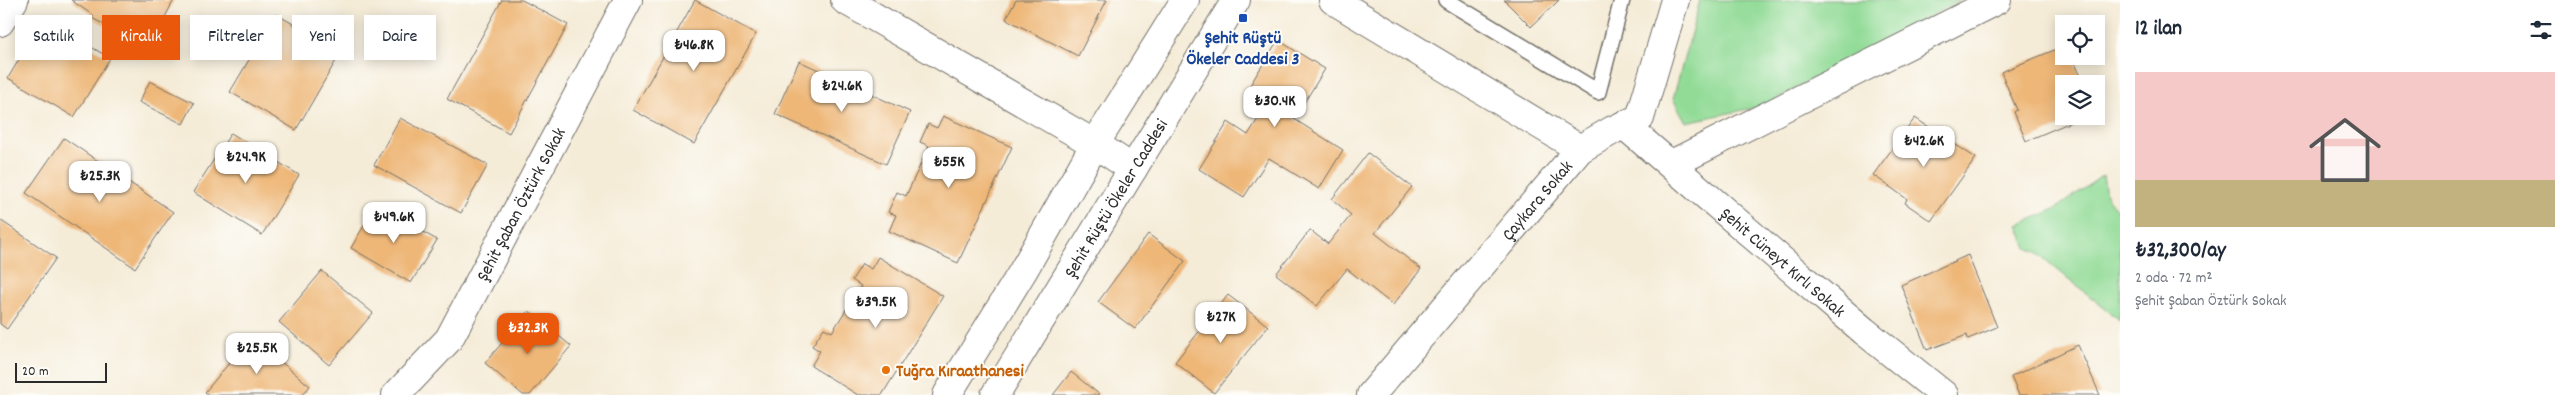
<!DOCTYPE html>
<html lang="tr">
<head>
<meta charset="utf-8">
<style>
	:root { --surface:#fff; --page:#f2f2f3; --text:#1f2937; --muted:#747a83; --line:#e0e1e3; --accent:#ea580c }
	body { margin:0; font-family:Dekko,sans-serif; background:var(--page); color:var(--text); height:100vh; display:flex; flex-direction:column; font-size:19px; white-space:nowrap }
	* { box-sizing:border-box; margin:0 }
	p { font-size:16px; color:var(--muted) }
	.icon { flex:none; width:28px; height:28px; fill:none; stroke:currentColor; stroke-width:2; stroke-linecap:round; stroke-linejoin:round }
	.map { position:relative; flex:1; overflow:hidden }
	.sheet { display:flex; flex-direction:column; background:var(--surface); width:450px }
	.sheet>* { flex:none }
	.hud { position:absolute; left:15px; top:15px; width:475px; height:45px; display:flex; gap:10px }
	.tools { position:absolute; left:2055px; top:15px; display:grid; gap:10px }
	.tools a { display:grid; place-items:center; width:50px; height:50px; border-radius:0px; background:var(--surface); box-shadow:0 2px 12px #0003; font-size:25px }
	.scale { position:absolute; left:15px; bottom:12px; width:92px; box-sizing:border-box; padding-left:5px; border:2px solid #2b2b2b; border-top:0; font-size:14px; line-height:18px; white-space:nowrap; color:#2b2b2b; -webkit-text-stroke:4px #fdfcf7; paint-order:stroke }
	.price { position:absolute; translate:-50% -42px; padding:0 11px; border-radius:10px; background:#fff; color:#222; font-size:16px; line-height:32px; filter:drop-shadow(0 1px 2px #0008) }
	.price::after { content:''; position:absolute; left:50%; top:30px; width:15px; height:11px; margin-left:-8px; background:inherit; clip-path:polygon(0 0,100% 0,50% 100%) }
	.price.on { background:var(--accent); color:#fff }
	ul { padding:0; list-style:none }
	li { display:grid; align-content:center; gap:10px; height:265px; padding:0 15px }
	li+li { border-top:1px solid var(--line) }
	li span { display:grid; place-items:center; height:155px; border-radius:0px; color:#555 }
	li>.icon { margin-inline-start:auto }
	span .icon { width:90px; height:90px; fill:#fffc; stroke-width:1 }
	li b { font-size:21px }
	h2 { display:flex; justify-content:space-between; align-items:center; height:60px; padding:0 15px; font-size:21px }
	.pill { padding:0 18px; border-radius:0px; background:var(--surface); box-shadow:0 2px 12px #0003; font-size:18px; line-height:45px }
	.pill.on { background:var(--accent); color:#fff }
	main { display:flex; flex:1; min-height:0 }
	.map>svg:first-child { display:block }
</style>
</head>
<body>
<main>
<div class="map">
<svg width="2120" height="395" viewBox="0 0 2120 395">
	<rect width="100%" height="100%" fill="#fdfcf7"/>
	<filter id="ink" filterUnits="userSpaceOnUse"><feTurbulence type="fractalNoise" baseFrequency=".02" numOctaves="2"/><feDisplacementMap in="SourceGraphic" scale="10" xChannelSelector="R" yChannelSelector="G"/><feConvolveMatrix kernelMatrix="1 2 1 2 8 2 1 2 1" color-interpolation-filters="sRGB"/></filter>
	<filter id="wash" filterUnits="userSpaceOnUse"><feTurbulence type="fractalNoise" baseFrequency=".0096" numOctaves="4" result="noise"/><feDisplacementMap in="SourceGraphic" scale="20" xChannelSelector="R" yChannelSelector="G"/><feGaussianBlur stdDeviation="1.12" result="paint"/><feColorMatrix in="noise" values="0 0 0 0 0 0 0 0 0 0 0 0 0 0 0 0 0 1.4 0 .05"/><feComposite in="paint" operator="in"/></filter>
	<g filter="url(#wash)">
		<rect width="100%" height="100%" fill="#f5ecd8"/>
		<!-- green -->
		<path fill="#92db97" stroke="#5e8361" d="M1700 0H1960L1763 106 1686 122 1673 99Z
			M2103 175 2106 195 2120 214V321L2037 253 2027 248 2018 225 2055 209Z"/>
		<g id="blocks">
			<!-- building -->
			<path fill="#eeb778" d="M71 0H174L156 34 134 41 92 18 94 16Z
				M502 0H522L568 25 509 133 447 99Z
				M695 0 756 34 694 144 633 110Z
				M1016 0H1107L1078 56 1006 19Z
				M1504 0H1559L1531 27Z
				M276 14 341 52 296 130 230 92Z
				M43 19 110 58 74 117 8 78Z
				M1278 40 1325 69 1294 119 1343 150 1319 189 1269 158 1244 197 1199 169 1228 122 1248 135 1268 103 1247 90Z
				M2064 46V56H2072L2084 84H2064V116H2085L2026 141 2014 112 2017 110 2001 72Z
				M799 61 910 112 886 164 775 114Z
				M150 81 194 103 183 124 139 102Z
				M943 116 1012 147 958 263 889 231 896 215 888 212 897 192 906 196 929 146 920 142 928 124 937 128Z
				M400 118 488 165 461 213 374 165Z
				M1915 118 1976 158 1931 221 1905 203 1907 199 1873 175Z
				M231 133 299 175 262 235 193 192Z
				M64 138 173 212 135 268 26 193Z
				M1368 153 1412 187 1375 233 1421 269 1393 305 1347 269 1317 306 1276 274 1310 230 1328 244 1351 215 1332 199Z
				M376 205 437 240 411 283 351 248Z
				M0 220 56 258 7 329 0 324Z
				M1148 234 1185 261 1135 329 1098 302Z
				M1968 255 1997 327 1968 339 1967 335 1927 350 1901 285Z
				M878 257 943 296 882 395H858L811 366 820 351 812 346 824 328 832 332 861 286 852 280 862 264 871 269Z
				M322 271 373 313 329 365 279 322Z
				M1228 295 1268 326 1214 393 1175 362Z
				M529 311 571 346 530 395H523L485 363Z
				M251 337 310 386 302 395H209L205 392Z
				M2078 345 2100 395H2019L2011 377Z
				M1071 372 1100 395H1053Z"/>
		</g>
	</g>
	<g filter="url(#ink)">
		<use href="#blocks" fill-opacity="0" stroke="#726f68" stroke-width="1"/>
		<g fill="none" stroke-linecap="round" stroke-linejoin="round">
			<defs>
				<path id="lane" d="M1446 0 1598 92 1622 0"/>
				<g id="street">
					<path d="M845 0 1095 144"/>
					<path d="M1333 0 1580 149"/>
					<path d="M0 22 14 0"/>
					<path id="s1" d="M1624 125 1864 331 1944 395"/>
					<path d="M1672 164 1997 0"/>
					<path id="s2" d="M396 395 449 339 628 0"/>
					<path id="s3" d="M1371 395 1580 149 1613 130 1640 118 1675 0"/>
				</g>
				<g id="secondary">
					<path d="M1095 144 1133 169"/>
					<path d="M947 395 1023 271 1095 144 1185 0"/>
					<path id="s4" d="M995 395 1236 0"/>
				</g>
			</defs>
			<!-- lane casing -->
			<use href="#lane" stroke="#726f68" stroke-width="18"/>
			<!-- street casing -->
			<use href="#street" stroke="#726f68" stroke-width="30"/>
			<!-- secondary casing -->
			<use href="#secondary" stroke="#726f68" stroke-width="30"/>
			<!-- lane -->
			<use href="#lane" stroke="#fff" stroke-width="15"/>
			<!-- street -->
			<use href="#street" stroke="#fff" stroke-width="28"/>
			<!-- secondary -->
			<use href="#secondary" stroke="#fff" stroke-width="28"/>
		</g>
	</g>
	<!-- markers -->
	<rect fill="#1a4fb4" stroke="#fdfcf7" stroke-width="2" x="1238" y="13" width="10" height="10" rx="2.5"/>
	<circle fill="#e8710a" stroke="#fdfcf7" stroke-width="2" cx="886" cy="370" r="5"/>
	<g text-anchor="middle" stroke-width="4" stroke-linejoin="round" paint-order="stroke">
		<!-- transit labels -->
		<g font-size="18" font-weight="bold" fill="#164399" stroke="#fdfcf7">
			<text x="1243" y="43">Şehit Rüştü<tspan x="1243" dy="21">Ökeler Caddesi 3</tspan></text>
		</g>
		<!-- street labels -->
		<g font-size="18" fill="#2b2b2b" stroke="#fdfcf7">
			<text dy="6" stroke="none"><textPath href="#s4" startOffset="231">Şehit Rüştü Ökeler Caddesi</textPath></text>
			<text dy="6" stroke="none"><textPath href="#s3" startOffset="256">Çaykara Sokak</textPath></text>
			<text dy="6" stroke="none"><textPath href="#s2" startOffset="230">Şehit Şaban Öztürk Sokak</textPath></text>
			<text dy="6" stroke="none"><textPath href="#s1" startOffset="210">Şehit Cüneyt Kırlı Sokak</textPath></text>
		</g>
		<!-- food labels -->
		<g font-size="18" font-weight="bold" fill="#c56008" stroke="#fdfcf7" text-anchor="start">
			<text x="896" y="376">Tuğra Kıraathanesi</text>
		</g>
	</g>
</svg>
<div class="tools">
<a><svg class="icon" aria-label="locate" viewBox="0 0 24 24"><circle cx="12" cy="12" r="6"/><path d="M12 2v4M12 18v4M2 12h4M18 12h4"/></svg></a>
<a><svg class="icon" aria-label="layers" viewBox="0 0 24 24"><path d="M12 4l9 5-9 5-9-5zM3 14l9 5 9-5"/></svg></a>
</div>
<div class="scale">20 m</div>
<b class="price" style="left:694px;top:72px">₺46.8K</b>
<b class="price" style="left:842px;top:113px">₺24.6K</b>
<b class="price" style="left:1275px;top:128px">₺30.4K</b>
<b class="price" style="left:1924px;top:168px">₺42.6K</b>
<b class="price" style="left:246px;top:184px">₺24.9K</b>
<b class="price" style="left:949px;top:189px">₺55K</b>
<b class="price" style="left:100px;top:203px">₺25.3K</b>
<b class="price" style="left:394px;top:244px">₺49.6K</b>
<b class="price" style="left:876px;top:329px">₺39.5K</b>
<b class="price" style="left:1221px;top:344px">₺27K</b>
<b class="price on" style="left:528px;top:355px">₺32.3K</b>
<b class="price" style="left:257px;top:375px">₺25.5K</b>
<div class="hud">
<a class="pill">Satılık</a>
<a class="pill on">Kiralık</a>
<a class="pill">Filtreler</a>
<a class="pill">Yeni</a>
<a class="pill">Daire</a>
</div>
</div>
<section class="sheet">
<h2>12 ilan<svg class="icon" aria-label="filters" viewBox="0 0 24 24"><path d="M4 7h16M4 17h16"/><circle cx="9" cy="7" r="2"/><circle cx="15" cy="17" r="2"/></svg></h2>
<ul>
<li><span style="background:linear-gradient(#f6c9c9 70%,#c2b280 0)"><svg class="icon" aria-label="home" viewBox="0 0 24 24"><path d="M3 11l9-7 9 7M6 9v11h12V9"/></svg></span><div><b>₺32,300/ay</b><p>2 oda · 72 m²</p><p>Şehit Şaban Öztürk Sokak</p></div></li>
</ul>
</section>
</main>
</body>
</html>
